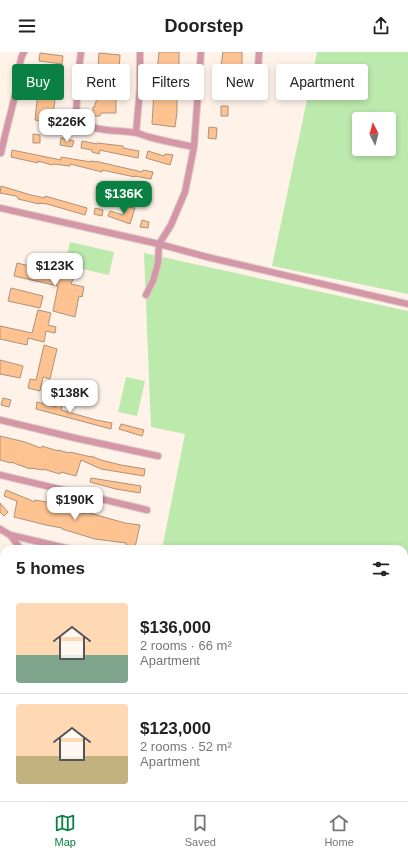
<!DOCTYPE html>
<html lang="en">
<head>
<meta charset="utf-8">
<style>
	:root { --surface:#fff; --page:#f6f6f6; --text:#222; --muted:#767676; --line:#e0e0e0; --accent:#0b8043 }
	body { margin:0; font-family:Helvetica,sans-serif; background:var(--page); color:var(--text); height:100vh; display:flex; flex-direction:column; font-size:15px; white-space:nowrap }
	* { box-sizing:border-box; margin:0 }
	p { font-size:13px; color:var(--muted) }
	.icon { flex:none; width:22px; height:22px; fill:none; stroke:currentColor; stroke-width:2; stroke-linecap:round; stroke-linejoin:round }
	.map { position:relative; flex:1; overflow:hidden }
	.side { position:absolute; left:0px; top:493px; width:408px; height:256px; display:flex; flex-direction:column; background:var(--surface); border-radius:12px 12px 0 0; box-shadow:0 2px 6px #0003 }
	.side>* { flex:none }
	.hud { position:absolute; left:12px; top:12px; width:384px; height:36px; display:flex; gap:8px }
	.needle { width:26px; rotate:354deg }
	.buttons { position:absolute; left:352px; top:60px; display:grid; gap:8px }
	.buttons a { display:grid; place-items:center; width:44px; height:44px; border-radius:4px; background:var(--surface); box-shadow:0 2px 6px #0003; font-size:20px }
	.price { position:absolute; translate:-50% -34px; padding:0 9px; border-radius:8px; background:#fff; color:#222; font-size:13px; line-height:26px; filter:drop-shadow(0 1px 2px #0008) }
	.price::after { content:''; position:absolute; left:50%; top:24px; width:12px; height:9px; margin-left:-6px; background:inherit; clip-path:polygon(0 0,100% 0,50% 100%) }
	.price.on { background:var(--accent); color:#fff }
	ul { padding:0; list-style:none }
	li { display:flex; align-items:center; gap:12px; height:100px; padding:0 16px }
	li+li { border-top:1px solid var(--line) }
	li span { display:grid; place-items:center; flex:none; width:112px; height:80px; border-radius:4px; color:#555 }
	li>.icon { margin-inline-start:auto }
	span .icon { width:48px; height:48px; fill:#fffc; stroke-width:1 }
	li b { font-size:17px }
	h2 { display:flex; justify-content:space-between; align-items:center; height:48px; padding:0 16px; font-size:17px }
	.pill { padding:0 14px; border-radius:4px; background:var(--surface); box-shadow:0 2px 6px #0003; font-size:14px; line-height:36px }
	.pill.on { background:var(--accent); color:#fff }
	header { display:flex; justify-content:space-between; align-items:center; height:52px; padding:0 16px; background:var(--surface); font-size:18px; font-weight:700 }
	.tab-bar { display:flex; justify-content:space-around; align-items:center; height:56px; border-top:1px solid var(--line); background:var(--surface); font-size:11px; color:var(--muted) }
	.tab-bar a { display:grid; justify-items:center; gap:2px }
	.tab-bar .on { color:var(--accent) }
	.map>svg:first-child { display:block }
</style>
</head>
<body>
<header><svg class="icon" aria-label="menu" viewBox="0 0 24 24"><path d="M4 6h16M4 12h16M4 18h16"/></svg>Doorstep<svg class="icon" aria-label="share" viewBox="0 0 24 24"><path d="M12 15V3M7 8l5-5 5 5M5 13v7h14v-7"/></svg></header>
<div class="map">
<svg width="408" height="749" viewBox="0 0 408 749">
	<rect width="100%" height="100%" fill="#fef2e9"/>
	<!-- green -->
	<path fill="#bce9ac" fill-rule="evenodd" d="M317 0H408V242L272 214ZM359 67H389V97H359Z
		M70 190 114 200 109 223 65 213Z
		M144 201 408 259V651L404 649V497H162L185 382 151 375Z
		M126 325 145 329 137 364 118 360Z
		M112 745H290L288 749H111Z"/>
	<!-- building -->
	<path fill="#fec391" stroke="#ad927c" d="M159 0H179V41H177V60L175 75 152 72 154 39 155 30H156Z
		M223 0H242V22L220 20Z
		M40 1 63 4 62 12 39 9Z
		M99 1 120 3 119 19 117 18 116 27V61H101L100 64H93V55H95V51H96Z
		M39 21 59 23 58 31 44 29H38Z
		M219 27H225V36H219Z
		M38 40 56 42 53 61 55 62 54 69 41 68V69L35 68Z
		M221 54H228V64H221Z
		M209 75 217 76 216 87 208 86Z
		M33 82 40 83V91H33Z
		M61 86 74 89 72 95 60 93Z
		M82 89 97 92V91L123 94V96L139 99 138 106 104 99 100 98 99 102 92 100V98L81 96Z
		M12 98 61 108V105L91 110V109L99 110 142 120 143 118 153 120 151 127 135 124V125L102 118V120L70 112V114L53 112 52 113 38 109V111L11 105Z
		M148 99 164 104 165 102 173 103 170 113 146 106Z
		M1 134 31 143 45 146V144L87 156 85 163 47 152 39 151V152L18 147V146L16 144 0 141Z
		M126 155 135 156 130 172 108 164 110 159 123 163Z
		M95 156 103 158 102 164 94 162Z
		M142 168 149 170 148 176 140 175Z
		M17 211 59 221 58 223 73 227 71 232 84 235 82 245 79 244 75 265 53 259 58 234 14 224Z
		M11 236 43 244 40 256 8 249Z
		M38 258 51 261 48 273 56 275 55 281 46 279 44 290 28 286 27 293 0 287V274L32 281Z
		M44 293 57 297 50 327 43 325 40 339 28 336 30 327 36 328Z
		M0 308 23 314 20 326 0 322Z
		M57 345 64 346 61 358 96 368 112 371 111 377 36 357 37 350 56 355Z
		M3 346 11 348 9 355 1 353Z
		M121 372 144 378 142 384 119 377Z
		M0 384 25 390 41 396 42 394 58 399V398L69 401 70 400 91 405V404L101 408 121 413 145 417 144 424 101 417 81 408 76 424 61 420 60 422 43 417V418L30 416V417L11 410V411L0 408Z
		M91 426 141 434 140 441 116 437 90 430Z
		M6 438 35 450V448L52 451 85 462 86 460 125 471 140 473 135 495 126 493V491L95 487 62 477V476L46 473 14 465 17 449 4 444Z
		M0 451 8 460 4 464 0 460Z"/>
	<g fill="none" stroke-linecap="round" stroke-linejoin="round">
		<defs>
			<path id="minor" d="M81 0 78 24 76 65C92 82 117 77 137 81 141 82 145 84 149 85 164 89 179 92 194 95
				M258 18 259 0
				M136 81 140 36V0
				M1 101C6 77 13 54 18 30 20 21 18 8 24 0
				M0 156 159 192 207 205 408 252
				M146 243 153 229 158 211 159 192 171 173 185 140 194 95 201 0
				M0 368 75 386 158 404
				M0 423 147 458
				M0 477 10 483 70 497
				M10 483 21 497
				M0 564 4 568
				M0 656 4 660
				M0 745 4 749
				M75 749 77 745
				M86 749 90 745"/>
		</defs>
		<!-- minor casing -->
		<use href="#minor" stroke="#d8ccc3" stroke-width="8"/>
		<!-- minor -->
		<use href="#minor" stroke="#d596a7" stroke-width="6"/>
	</g>
</svg>
<div class="buttons">
<a><svg class="needle" viewBox="-14 -14 28 28"><path d="M0-13l5 13h-10z" fill="#e53935"/><path d="M0 13l5-13h-10z" fill="#767676"/></svg></a>
</div>
<b class="price" style="left:67px;top:91px">$226K</b>
<b class="price on" style="left:124px;top:163px">$136K</b>
<b class="price" style="left:55px;top:235px">$123K</b>
<b class="price" style="left:70px;top:362px">$138K</b>
<b class="price" style="left:75px;top:469px">$190K</b>
<div class="hud">
<a class="pill on">Buy</a>
<a class="pill">Rent</a>
<a class="pill">Filters</a>
<a class="pill">New</a>
<a class="pill">Apartment</a>
</div>
<section class="side">
<h2>5 homes<svg class="icon" aria-label="filters" viewBox="0 0 24 24"><path d="M4 7h16M4 17h16"/><circle cx="9" cy="7" r="2"/><circle cx="15" cy="17" r="2"/></svg></h2>
<ul>
<li><span style="background:linear-gradient(#ffd9b3 65%,#7fa58c 0)"><svg class="icon" aria-label="home" viewBox="0 0 24 24"><path d="M3 11l9-7 9 7M6 9v11h12V9"/></svg></span><div><b>$136,000</b><p>2 rooms · 66 m²</p><p>Apartment</p></div></li>
<li><span style="background:linear-gradient(#ffd9b3 65%,#c2b280 0)"><svg class="icon" aria-label="home" viewBox="0 0 24 24"><path d="M3 11l9-7 9 7M6 9v11h12V9"/></svg></span><div><b>$123,000</b><p>2 rooms · 52 m²</p><p>Apartment</p></div></li>
</ul>
</section>
</div>
<nav class="tab-bar">
<a class="on"><svg class="icon" aria-label="map" viewBox="0 0 24 24"><path d="M3 6l6-2 6 2 6-2v14l-6 2-6-2-6 2zM9 4v14M15 6v14"/></svg>Map</a>
<a><svg class="icon" aria-label="saved" viewBox="0 0 24 24"><path d="M7 4h10v16l-5-4-5 4z"/></svg>Saved</a>
<a><svg class="icon" aria-label="home" viewBox="0 0 24 24"><path d="M3 11l9-7 9 7M6 9v11h12V9"/></svg>Home</a>
</nav>
</body>
</html>
